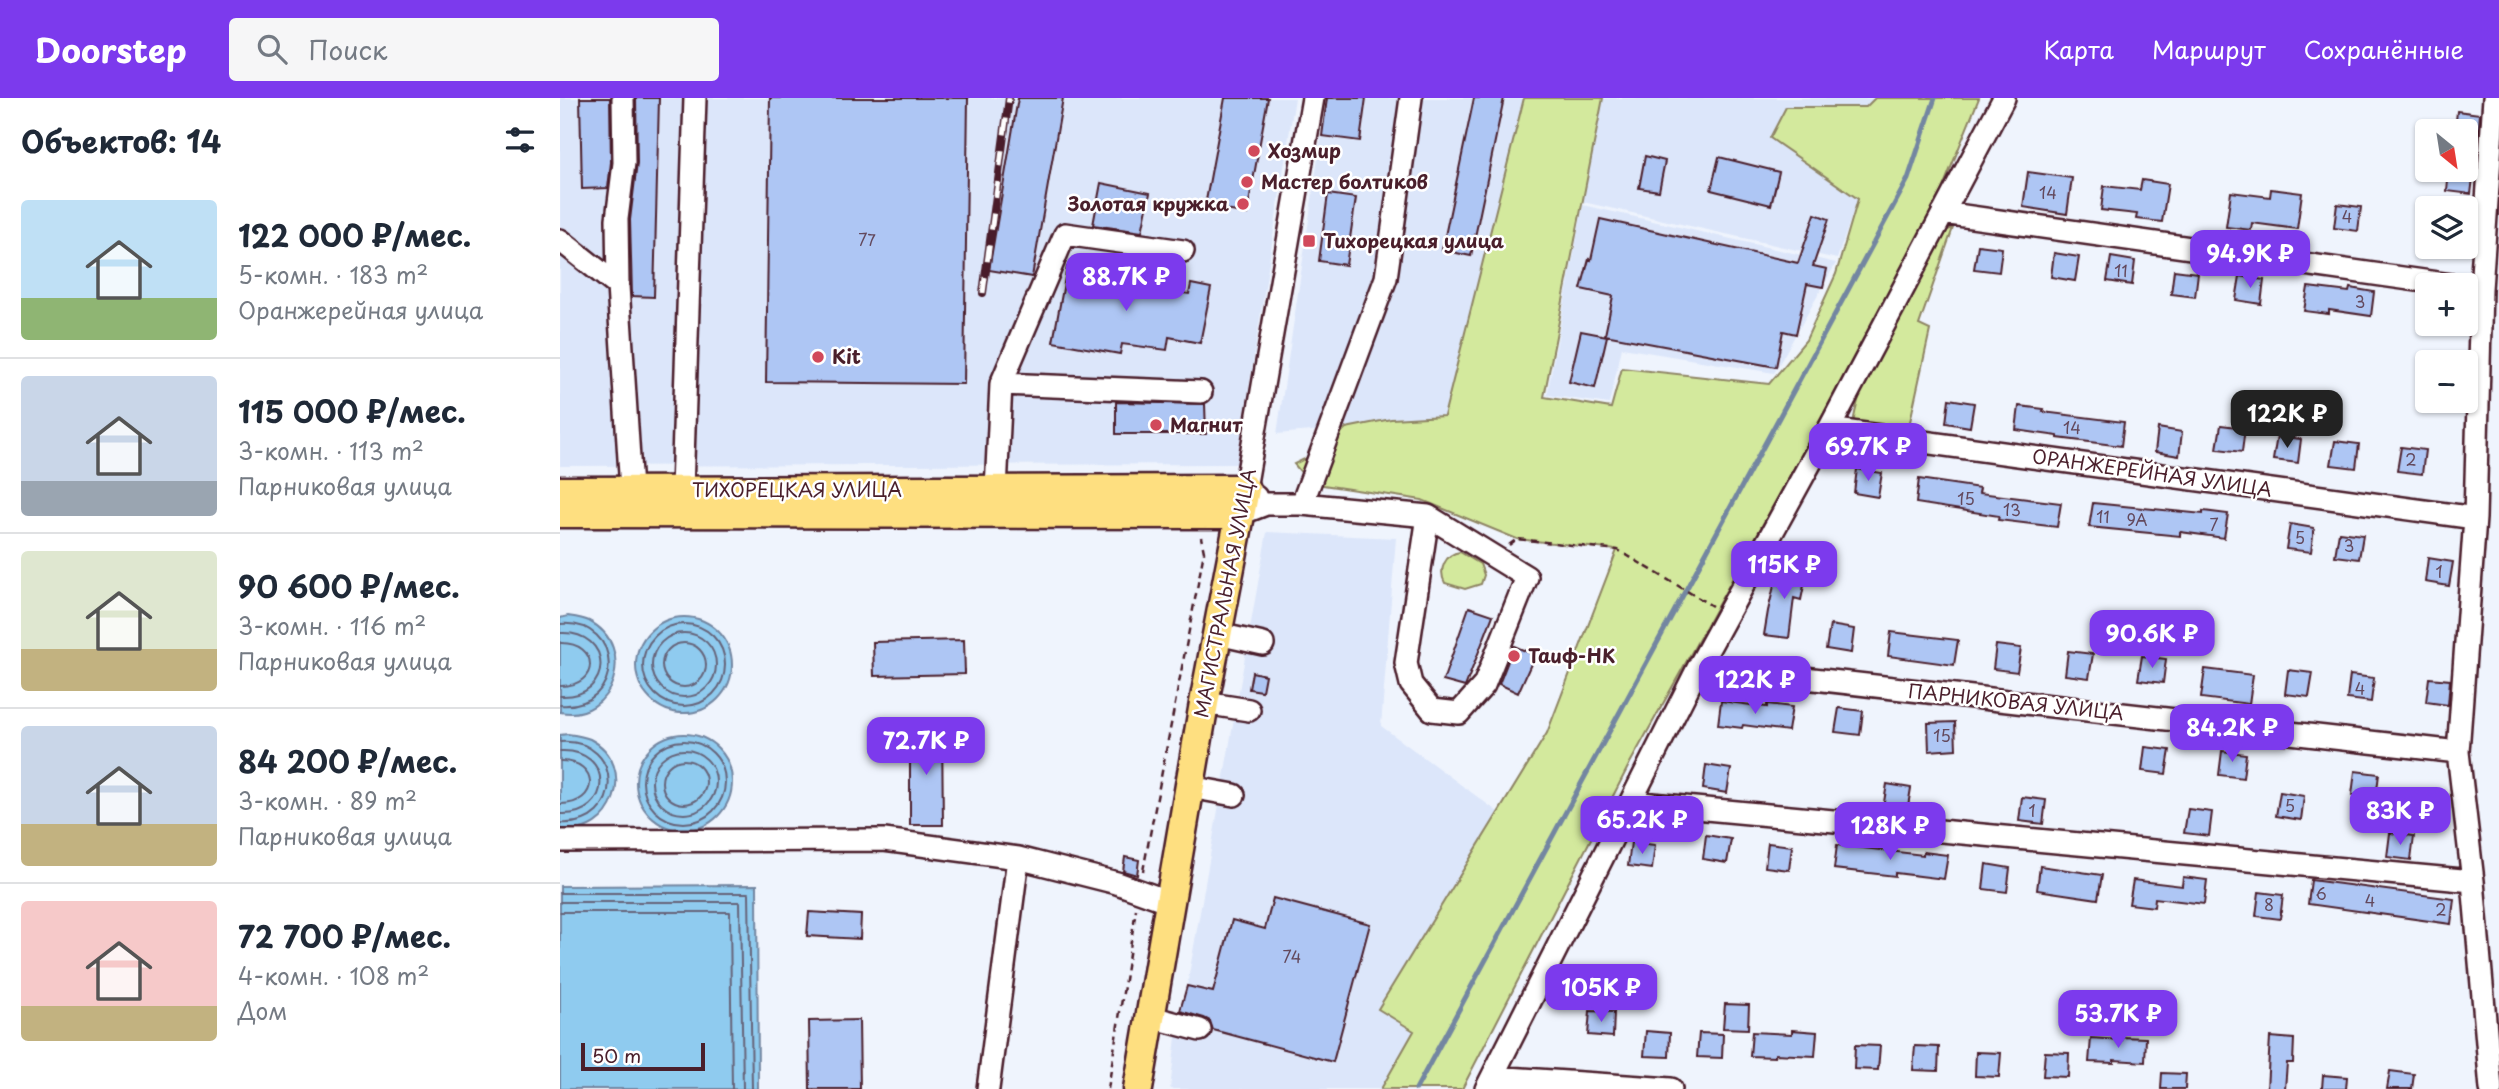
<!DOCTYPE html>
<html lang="ru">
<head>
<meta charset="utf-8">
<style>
	:root { --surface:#fff; --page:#f6f6f7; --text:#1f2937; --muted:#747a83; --line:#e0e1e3; --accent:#7c3aed }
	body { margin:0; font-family:"Playpen Sans",sans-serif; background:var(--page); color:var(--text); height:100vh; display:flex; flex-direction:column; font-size:26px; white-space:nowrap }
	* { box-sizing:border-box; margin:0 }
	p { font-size:23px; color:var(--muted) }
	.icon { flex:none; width:38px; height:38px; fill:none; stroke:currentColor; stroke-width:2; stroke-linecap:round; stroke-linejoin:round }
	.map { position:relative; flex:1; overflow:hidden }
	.sheet { display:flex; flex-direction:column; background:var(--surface); width:560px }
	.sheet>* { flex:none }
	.needle { width:46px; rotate:150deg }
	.tools { position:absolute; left:1855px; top:21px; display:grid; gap:14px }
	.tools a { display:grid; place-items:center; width:63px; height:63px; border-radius:7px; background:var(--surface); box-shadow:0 2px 5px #0004; font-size:35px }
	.scale { position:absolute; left:21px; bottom:18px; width:124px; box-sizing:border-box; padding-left:7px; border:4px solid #4a1f2b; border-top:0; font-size:19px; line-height:24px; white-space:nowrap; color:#4a1f2b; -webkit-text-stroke:5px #fff; paint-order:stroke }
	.price { position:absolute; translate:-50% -60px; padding:0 16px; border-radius:14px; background:var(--accent); color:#fff; font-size:23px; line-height:46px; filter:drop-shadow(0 2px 4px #0008) }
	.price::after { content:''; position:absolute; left:50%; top:42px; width:21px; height:16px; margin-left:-10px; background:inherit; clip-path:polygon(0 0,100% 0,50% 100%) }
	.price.active { background:#222; color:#fff }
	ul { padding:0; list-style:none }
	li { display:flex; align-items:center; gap:21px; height:175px; padding:0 21px }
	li+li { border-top:2px solid var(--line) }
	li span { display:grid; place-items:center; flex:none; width:196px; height:140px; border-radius:7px; color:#555 }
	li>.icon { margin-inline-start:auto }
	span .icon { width:84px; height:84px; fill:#fffc; stroke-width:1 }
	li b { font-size:30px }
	h2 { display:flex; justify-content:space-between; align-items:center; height:84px; padding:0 21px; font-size:30px }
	header { display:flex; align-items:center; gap:42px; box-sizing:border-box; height:98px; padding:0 35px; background:var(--accent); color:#fff }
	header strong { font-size:33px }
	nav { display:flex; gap:38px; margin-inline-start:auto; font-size:24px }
	.search { width:490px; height:63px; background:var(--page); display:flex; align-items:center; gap:18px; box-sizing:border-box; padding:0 24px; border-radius:7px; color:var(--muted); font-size:26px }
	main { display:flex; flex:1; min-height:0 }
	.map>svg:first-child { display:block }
</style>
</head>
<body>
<header>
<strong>Doorstep</strong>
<div class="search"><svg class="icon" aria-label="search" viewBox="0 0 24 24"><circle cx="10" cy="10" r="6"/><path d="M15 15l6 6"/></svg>Поиск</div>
<nav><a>Карта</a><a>Маршрут</a><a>Сохранённые</a></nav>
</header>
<main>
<section class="sheet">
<h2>Объектов: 14<svg class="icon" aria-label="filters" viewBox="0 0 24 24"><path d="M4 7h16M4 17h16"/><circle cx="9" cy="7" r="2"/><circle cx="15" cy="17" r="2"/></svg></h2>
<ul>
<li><span style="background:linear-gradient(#bfe0f5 70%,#8fb573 0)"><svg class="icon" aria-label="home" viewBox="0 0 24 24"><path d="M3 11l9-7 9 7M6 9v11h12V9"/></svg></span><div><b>122 000 ₽/мес.</b><p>5-комн. · 183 m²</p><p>Оранжерейная улица</p></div></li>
<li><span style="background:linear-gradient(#c9d6e8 75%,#9aa5b1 0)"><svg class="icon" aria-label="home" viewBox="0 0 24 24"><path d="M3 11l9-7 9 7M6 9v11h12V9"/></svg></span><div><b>115 000 ₽/мес.</b><p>3-комн. · 113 m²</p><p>Парниковая улица</p></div></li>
<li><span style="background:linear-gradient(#dfe7d0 70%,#c2b280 0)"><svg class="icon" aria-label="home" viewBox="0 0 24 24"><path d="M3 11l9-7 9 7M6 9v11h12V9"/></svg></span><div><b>90 600 ₽/мес.</b><p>3-комн. · 116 m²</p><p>Парниковая улица</p></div></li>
<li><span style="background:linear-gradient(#c9d6e8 70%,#c2b280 0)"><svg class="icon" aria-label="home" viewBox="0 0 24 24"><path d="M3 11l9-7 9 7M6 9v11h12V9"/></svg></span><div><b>84 200 ₽/мес.</b><p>3-комн. · 89 m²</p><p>Парниковая улица</p></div></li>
<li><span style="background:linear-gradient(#f6c9c9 75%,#c2b280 0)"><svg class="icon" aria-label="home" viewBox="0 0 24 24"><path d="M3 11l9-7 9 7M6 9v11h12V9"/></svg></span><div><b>72 700 ₽/мес.</b><p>4-комн. · 108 m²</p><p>Дом</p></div></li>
</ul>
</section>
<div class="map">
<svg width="1939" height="991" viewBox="0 0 1939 991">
	<rect width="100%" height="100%" fill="#eff4fd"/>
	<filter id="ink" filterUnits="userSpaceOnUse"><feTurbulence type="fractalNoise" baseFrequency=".0143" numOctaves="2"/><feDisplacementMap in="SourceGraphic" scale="14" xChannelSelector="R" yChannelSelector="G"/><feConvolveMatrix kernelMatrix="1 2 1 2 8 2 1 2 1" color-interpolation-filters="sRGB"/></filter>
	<g filter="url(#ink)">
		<!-- built -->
		<path fill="#dce6fa" d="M0 0H735L677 366 0 368Z
			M767 0H964L884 319 831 321 786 330 717 336Z
			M1043 0H1315L1306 9H1226L1298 100 1277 161 1023 104Z
			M1023 107 1276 165 1214 275 1062 250 1049 306 987 297Z
			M707 434 836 440 821 628 938 714 818 910 855 933 821 991H610L618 922 627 888Z"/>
		<!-- green -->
		<path fill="#d3e99d" stroke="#8e8464" stroke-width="2" d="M964 0H1043L984 299 1051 310 1062 270 1209 286 1246 242 1276 176 1298 101 1210 40 1226 9H1306L1315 0H1419L1381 94 1313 223 1243 354 1070 665 902 991H821L854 933 818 911 987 635 1057 452 957 441 862 402 750 385 734 366 761 353 786 330 831 321 884 318Z
			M1393 130 1359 227 1370 232 1348 333 1293 325C1305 257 1349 191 1385 133Z
			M900 454 920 466 924 477 921 486 905 491 885 485C878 472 885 456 900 454Z"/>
		<!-- water -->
		<path fill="#8fcbef" stroke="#7386a1" stroke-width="2" d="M8 518C15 519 23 520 29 523 78 548 54 625 0 614V520Z
			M76 567a48 48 0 1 1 96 0a48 48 0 1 1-96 0Z
			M76 684a48 48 0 1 1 96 0a48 48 0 1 1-96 0Z
			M8 636C15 637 23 638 30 641 79 666 54 742 0 731V637Z
			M197 787 198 991H0V788Z"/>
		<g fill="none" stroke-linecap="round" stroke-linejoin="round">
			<!-- shore -->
			<path stroke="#666479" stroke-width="2" d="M83 567a41 41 0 1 1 82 0a41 41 0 1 1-82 0Z
				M0 526C65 521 65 612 0 607
				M92 567a32 32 0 1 1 64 0a32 32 0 1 1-64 0Z
				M0 535C54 532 54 601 0 598
				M0 545C40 544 40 589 0 588
				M102 567a22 22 0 1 1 44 0a22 22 0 1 1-44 0Z
				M83 684a41 41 0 1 1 82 0a41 41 0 1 1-82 0Z
				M0 644C65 639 65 730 0 725
				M92 684a32 32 0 1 1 64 0a32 32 0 1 1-64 0Z
				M0 653C54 650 54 719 0 716
				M102 684a22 22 0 1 1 44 0a22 22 0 1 1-44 0Z
				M0 663C40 662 40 707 0 706
				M0 795H189L192 991
				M0 804H180L183 991
				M0 814H170L172 991"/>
			<!-- stream -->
			<path stroke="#7386a1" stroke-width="5" d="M856 991 1348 81 1375 0"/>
		</g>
		<!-- building -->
		<path fill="#aec6f4" stroke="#4a1f2b" stroke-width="2" d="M20 0H50L51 64 48 90 22 91Z
			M76 0H99L94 199 72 198 70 122 77 65Z
			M210 0H408L404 286 206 284Z
			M458 0H503L472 179 429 172Z
			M665 0H708L687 116 645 108Z
			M767 0H806L800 43 762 38Z
			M914 0H944L911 158 882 152Z
			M1897 13 1920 16 1918 41 1906 39V33H1895Z
			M1085 58 1105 63 1099 93 1079 90Z
			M1159 59 1219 74 1211 107 1151 92Z
			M1889 72H1914L1911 96 1887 93Z
			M1468 74 1512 80 1507 116 1463 109Z
			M1582 82 1608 86 1602 124 1576 121 1577 116 1541 112 1544 88 1580 92Z
			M541 85 590 95 582 134 533 127Z
			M1711 91 1742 95 1737 131 1692 125 1691 132 1666 129 1671 94 1710 99Z
			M768 96 796 100 786 167 759 163Z
			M1777 106 1801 109 1798 133 1774 130Z
			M1255 116 1269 121 1253 168 1267 171 1263 189 1247 186 1236 236 1223 233 1216 269 1045 237 1053 198 1021 191 1029 161 1031 162 1040 121 1238 165Z
			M1418 147 1442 150 1439 174 1414 171Z
			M1494 155 1519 159 1515 183 1491 179Z
			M1551 159 1575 163 1572 187 1547 183Z
			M507 169 574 181 573 188 629 196 631 186 651 190 640 245 609 239 607 252 562 246 560 256 493 244Z
			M1614 172 1638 175 1635 199 1611 196Z
			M1680 178 1704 182 1701 206 1676 202Z
			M1748 189 1789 194 1790 190 1814 194 1811 218 1769 212V216L1744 213Z
			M1021 233 1047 238 1035 290 1009 284Z
			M1389 301 1414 305 1410 329 1386 325Z
			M556 304 645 306 646 336H556Z
			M1459 308 1484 311 1483 314 1564 324 1561 348 1498 340V338L1456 332Z
			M1661 327 1685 330 1682 354 1657 351Z
			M1598 330 1622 334 1619 358 1595 354Z
			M1717 338 1741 341 1738 365 1713 362Z
			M1775 343 1799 346 1796 370 1771 367Z
			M1841 349 1865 352 1862 376 1837 373Z
			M1297 371 1322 375 1318 399 1294 395Z
			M1359 381 1420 390 1419 395 1501 405 1497 429 1438 422 1439 418 1356 405Z
			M1533 405 1643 416V413L1668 416 1664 440 1620 434V438L1529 429Z
			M1730 426 1754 430 1751 454 1726 451Z
			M1779 434 1803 437 1799 461 1775 458Z
			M1868 460 1893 464 1889 488 1865 484Z
			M1219 467 1247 473 1241 502 1234 500 1229 540 1204 537 1208 513Z
			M909 509 933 517 905 589 883 583Z
			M1270 527 1294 531 1291 555 1266 551Z
			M1331 534 1398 542 1394 567 1328 558Z
			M404 542 405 576 314 578 313 544Z
			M1436 547 1461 550 1457 574 1433 571Z
			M954 548 975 557 958 595 939 586Z
			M1508 553 1533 556 1529 580 1505 577Z
			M1582 558 1606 561 1603 585 1578 582Z
			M1645 571 1693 577 1689 606 1641 600Z
			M1728 572 1753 575 1749 599 1725 596Z
			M692 574 705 577 702 593 689 591Z
			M1790 577 1814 580 1811 604 1787 601Z
			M1869 580 1890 582 1888 607 1866 604Z
			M1161 603 1207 609V606L1232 609 1228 633 1183 627 1182 630 1158 627Z
			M1279 610 1303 613 1300 637 1275 634Z
			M1395 624 1396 651 1369 653 1368 625Z
			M350 630H382L383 727H350Z
			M1585 649 1610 652 1606 676 1582 673Z
			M1662 653 1686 656 1683 680 1659 677Z
			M1146 667 1171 671 1167 695 1143 691Z
			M1795 673 1819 676 1816 700 1792 697Z
			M1327 686 1351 690 1347 714 1323 710Z
			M1720 694 1744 698 1741 722 1716 718Z
			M1462 699 1486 702 1483 726 1459 723Z
			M1628 711 1652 714 1649 738 1624 735Z
			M1830 735 1854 738 1851 762 1827 759Z
			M1146 737 1171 741 1167 765 1143 761Z
			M1071 744 1095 747 1092 771 1068 768Z
			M1208 745 1232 748 1229 772 1205 769Z
			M1277 747 1363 757V754L1388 757 1384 781 1335 775V778L1274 771Z
			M565 759 579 762 577 777 563 773Z
			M1426 766 1450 770 1447 794 1423 791Z
			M1480 768 1542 777 1538 801 1477 792Z
			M1623 779 1647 782 1644 806 1595 800 1594 809 1569 806 1573 782 1622 788Z
			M1751 782 1894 801 1891 826 1748 806Z
			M1699 794 1723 797 1720 821 1696 818Z
			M713 800 810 826 773 964 653 932 650 923 644 920 620 913 627 888 653 894 672 822 705 831Z
			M249 814 301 817 300 841 247 838Z
			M1165 906 1189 907 1188 931 1163 930Z
			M1030 913 1054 914 1053 939 1028 937Z
			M299 922 300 991H250L249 923Z
			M1232 932 1257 934 1255 958 1215 956V959L1190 958 1192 934 1232 936Z
			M1086 933 1110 935 1109 959 1084 958Z
			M1139 935 1163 936 1162 960 1137 959Z
			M1562 939 1586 940 1585 964 1554 962V965L1529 964 1531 940 1562 942Z
			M1710 939 1734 941 1733 965H1727L1725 991H1707Z
			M1295 947 1320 948 1318 972 1294 971Z
			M1355 948 1379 949 1378 973 1353 972Z
			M1416 954 1441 955 1439 979 1415 978Z
			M1485 954 1509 955 1508 979 1483 978Z
			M1830 973 1854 976 1852 991H1827Z
			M1602 975 1626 976 1625 991H1601Z
			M1763 977 1787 979 1786 991H1762Z"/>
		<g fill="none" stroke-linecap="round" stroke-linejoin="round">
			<defs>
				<path id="minor" d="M63 0 64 65 57 121 58 188 71 392
					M1383 115 1892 187
					M0 142 58 188
					M441 286 505 136 623 153
					M1269 331 1915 420
					M122 392 135 0
					M436 392 441 286 641 294
					M696 399 685 391 753 0
					M742 406 826 180 851 0
					M680 416 706 406H742L868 418 846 565 851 586 872 612 899 615 924 587 967 479 868 418
					M658 536 703 546
					M1139 568 1898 654
					M644 605 689 612
					M630 689 674 697
					M1071 704 1913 783
					M0 743 324 742 458 760 557 785 610 804
					M591 919 640 932
					M933 979 1111 991
					M428 991 458 760
					M926 991 1139 568 1269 331 1444 0
					M1931 991 1913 783 1898 654 1915 420 1921 191 1934 0"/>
				<path id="major" d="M0 393 685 391 644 605 578 991
					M0 415 680 416"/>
			</defs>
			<!-- minor casing -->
			<use href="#minor" stroke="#4a1f2b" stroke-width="26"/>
			<!-- major casing -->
			<use href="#major" stroke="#4a1f2b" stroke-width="33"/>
			<!-- path -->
			<path stroke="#4a1f2b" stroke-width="2.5" stroke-dasharray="7 5" stroke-linecap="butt" d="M949 447 957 441 1058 452 1152 508
				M583 773 644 454 641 439
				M548 991 576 811"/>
			<!-- minor -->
			<use href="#minor" stroke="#fff" stroke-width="21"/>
			<!-- major -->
			<use href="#major" stroke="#fedf80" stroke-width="28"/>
			<defs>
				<path id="rail" d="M423 195 449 0"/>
			</defs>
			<!-- rail casing -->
			<use href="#rail" stroke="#4a1f2b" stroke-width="8"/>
			<!-- rail -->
			<use href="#rail" stroke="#fff" stroke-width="5" stroke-dasharray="16" stroke-linecap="butt"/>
		</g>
	</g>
	<!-- markers -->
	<g fill="#d1495b" stroke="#fff" stroke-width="2.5">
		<circle cx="694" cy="53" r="7"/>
		<circle cx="687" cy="84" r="7"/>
		<circle cx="683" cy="106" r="7"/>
		<rect x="742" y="136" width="14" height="14" rx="3.5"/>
		<circle cx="258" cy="259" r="7"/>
		<circle cx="596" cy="327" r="7"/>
		<circle cx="954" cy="558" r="7"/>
	</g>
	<g text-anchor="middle" stroke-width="5" stroke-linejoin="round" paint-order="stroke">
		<!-- number labels -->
		<g font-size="16" fill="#63495d">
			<text x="1488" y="101">14</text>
			<text x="1787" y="125">4</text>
			<text x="307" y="148">77</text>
			<text x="1561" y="179">11</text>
			<text x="1800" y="210">3</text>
			<text x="1512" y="336">14</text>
			<text x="1851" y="368">2</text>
			<text x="1406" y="407">15</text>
			<text x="1452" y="418">13</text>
			<text x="1543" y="425">11</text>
			<text x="1577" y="428">9А</text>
			<text x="1654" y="433">7</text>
			<text x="1740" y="446">5</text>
			<text x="1789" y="454">3</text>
			<text x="1879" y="480">1</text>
			<text x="1800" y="597">4</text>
			<text x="1382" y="644">15</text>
			<text x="1730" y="714">5</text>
			<text x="1472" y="719">1</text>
			<text x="1761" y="802">6</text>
			<text x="1810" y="809">4</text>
			<text x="1709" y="813">8</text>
			<text x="1881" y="818">2</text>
			<text x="732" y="865">74</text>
		</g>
		<!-- poi labels -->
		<g font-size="19" font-weight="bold" fill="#4a1f2b" stroke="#fff" text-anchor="start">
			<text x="708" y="60">Хозмир</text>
			<text x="701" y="91">Мастер болтиков</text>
			<text x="669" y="113" text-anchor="end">Золотая кружка</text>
			<text x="763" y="150">Тихорецкая улица</text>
			<text x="272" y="266">Kit</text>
			<text x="610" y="334">Магнит</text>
			<text x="968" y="565">Таиф-НК</text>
		</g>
		<!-- street labels -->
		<g font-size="19" fill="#4a1f2b" stroke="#fff">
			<text transform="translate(1592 375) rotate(8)" y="7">ОРАНЖЕРЕЙНАЯ УЛИЦА</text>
			<text x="237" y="399">ТИХОРЕЦКАЯ УЛИЦА</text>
			<text transform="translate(665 495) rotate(-79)" y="7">МАГИСТРАЛЬНАЯ УЛИЦА</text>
			<text transform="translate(1456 604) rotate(6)" y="7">ПАРНИКОВАЯ УЛИЦА</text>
		</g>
	</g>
</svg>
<div class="tools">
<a><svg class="needle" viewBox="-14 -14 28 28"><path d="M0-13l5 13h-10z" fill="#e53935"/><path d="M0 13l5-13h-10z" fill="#747a83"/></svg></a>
<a><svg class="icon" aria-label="layers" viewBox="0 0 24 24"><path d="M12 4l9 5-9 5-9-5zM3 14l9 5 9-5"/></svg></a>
<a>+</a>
<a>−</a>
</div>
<div class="scale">50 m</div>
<b class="price" style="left:1690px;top:192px">94.9K ₽</b>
<b class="price" style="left:566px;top:215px">88.7K ₽</b>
<b class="price active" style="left:1727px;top:352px">122K ₽</b>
<b class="price" style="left:1308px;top:385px">69.7K ₽</b>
<b class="price" style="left:1224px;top:503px">115K ₽</b>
<b class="price" style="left:1592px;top:572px">90.6K ₽</b>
<b class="price" style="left:1195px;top:618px">122K ₽</b>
<b class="price" style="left:1672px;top:666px">84.2K ₽</b>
<b class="price" style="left:366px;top:679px">72.7K ₽</b>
<b class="price" style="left:1840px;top:749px">83K ₽</b>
<b class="price" style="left:1082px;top:758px">65.2K ₽</b>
<b class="price" style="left:1330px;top:764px">128K ₽</b>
<b class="price" style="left:1041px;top:926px">105K ₽</b>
<b class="price" style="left:1558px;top:952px">53.7K ₽</b>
</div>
</main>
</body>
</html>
